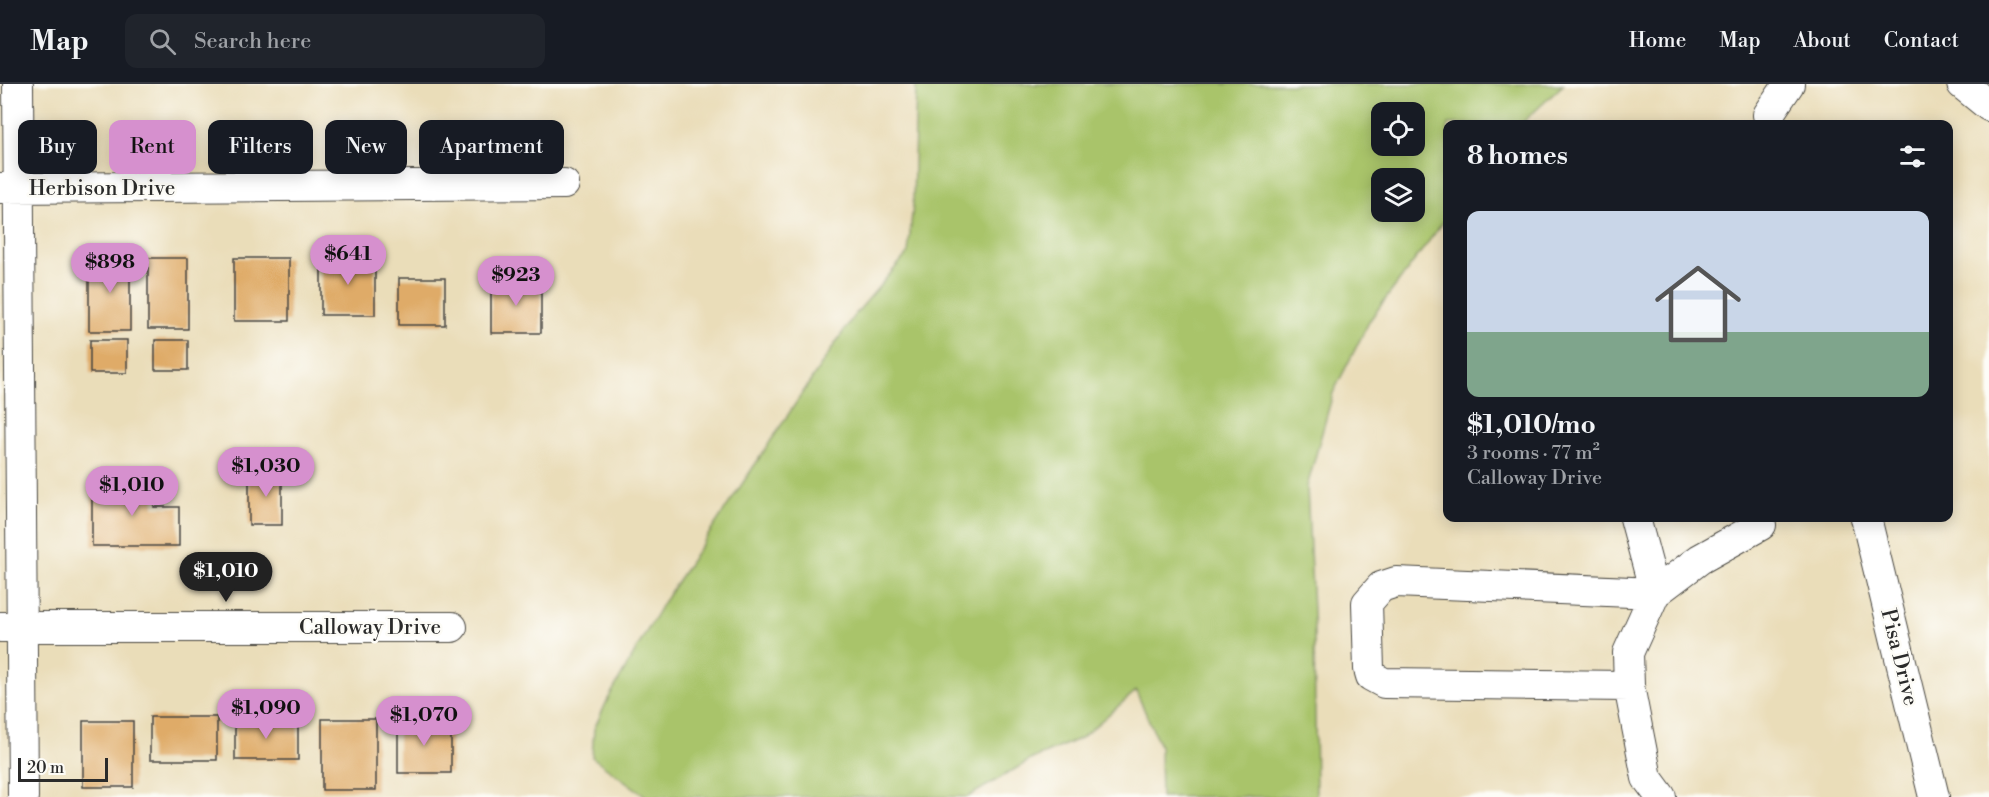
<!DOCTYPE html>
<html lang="en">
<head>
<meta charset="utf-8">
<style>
	:root { --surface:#171b24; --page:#20242c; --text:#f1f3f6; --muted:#9ea1a6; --line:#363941; --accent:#d690ce }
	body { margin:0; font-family:"Libre Bodoni",serif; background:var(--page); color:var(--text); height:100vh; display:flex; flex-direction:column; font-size:22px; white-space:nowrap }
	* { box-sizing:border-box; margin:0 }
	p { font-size:20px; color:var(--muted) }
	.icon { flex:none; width:33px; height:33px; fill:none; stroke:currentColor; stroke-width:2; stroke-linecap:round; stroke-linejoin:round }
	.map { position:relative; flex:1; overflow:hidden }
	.side { position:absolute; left:1443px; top:36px; width:510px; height:402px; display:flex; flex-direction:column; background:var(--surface); border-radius:12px; box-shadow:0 3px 15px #0003 }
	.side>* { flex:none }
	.guide { position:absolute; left:18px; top:36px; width:570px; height:54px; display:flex; gap:12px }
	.tools { position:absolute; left:1371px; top:18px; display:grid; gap:12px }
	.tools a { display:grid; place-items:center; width:54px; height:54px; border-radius:12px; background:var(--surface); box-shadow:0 3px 15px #0003; font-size:30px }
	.scale { position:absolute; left:18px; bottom:15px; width:90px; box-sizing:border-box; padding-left:6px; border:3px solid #2b2b2b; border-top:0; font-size:16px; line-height:21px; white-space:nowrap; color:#2b2b2b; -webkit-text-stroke:4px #fdfcf7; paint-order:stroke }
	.price { position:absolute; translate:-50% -51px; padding:0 14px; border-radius:21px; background:var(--accent); color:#111; font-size:20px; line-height:39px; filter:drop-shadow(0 2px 3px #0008) }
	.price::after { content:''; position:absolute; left:50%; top:36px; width:18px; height:14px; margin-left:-9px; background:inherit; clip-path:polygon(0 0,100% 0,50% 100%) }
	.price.on { background:#222; color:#fff }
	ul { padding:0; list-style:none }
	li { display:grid; align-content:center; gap:12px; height:318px; padding:0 24px }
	li span { display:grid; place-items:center; height:186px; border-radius:12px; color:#555 }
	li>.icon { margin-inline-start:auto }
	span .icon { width:108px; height:108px; fill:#fffc; stroke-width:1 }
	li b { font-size:26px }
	h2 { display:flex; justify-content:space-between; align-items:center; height:72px; padding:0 24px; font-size:26px }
	.tag { padding:0 21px; border-radius:12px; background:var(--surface); box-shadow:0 3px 15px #0003; font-size:21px; line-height:54px }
	.tag.on { background:var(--accent); color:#111 }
	header { display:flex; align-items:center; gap:36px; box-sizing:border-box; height:84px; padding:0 30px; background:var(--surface); border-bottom:2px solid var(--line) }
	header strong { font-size:28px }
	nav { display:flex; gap:33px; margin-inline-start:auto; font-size:21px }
	.search { width:420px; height:54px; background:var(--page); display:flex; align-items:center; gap:15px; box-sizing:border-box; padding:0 21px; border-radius:12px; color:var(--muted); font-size:22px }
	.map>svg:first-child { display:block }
</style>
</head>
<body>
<header>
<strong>Map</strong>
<div class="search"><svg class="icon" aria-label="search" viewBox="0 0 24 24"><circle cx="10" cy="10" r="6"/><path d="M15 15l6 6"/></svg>Search here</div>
<nav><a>Home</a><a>Map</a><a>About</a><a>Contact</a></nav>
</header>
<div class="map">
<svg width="1989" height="713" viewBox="0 0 1989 713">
	<rect width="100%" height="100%" fill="#fdfcf7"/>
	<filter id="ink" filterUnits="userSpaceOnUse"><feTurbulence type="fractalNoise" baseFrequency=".0167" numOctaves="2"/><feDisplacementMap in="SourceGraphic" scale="12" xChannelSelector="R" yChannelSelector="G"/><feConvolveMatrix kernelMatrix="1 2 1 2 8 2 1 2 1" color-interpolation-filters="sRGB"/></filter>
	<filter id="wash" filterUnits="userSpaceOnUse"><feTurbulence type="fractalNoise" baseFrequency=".008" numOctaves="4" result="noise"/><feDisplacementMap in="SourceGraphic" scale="24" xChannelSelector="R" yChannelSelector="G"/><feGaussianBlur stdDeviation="1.35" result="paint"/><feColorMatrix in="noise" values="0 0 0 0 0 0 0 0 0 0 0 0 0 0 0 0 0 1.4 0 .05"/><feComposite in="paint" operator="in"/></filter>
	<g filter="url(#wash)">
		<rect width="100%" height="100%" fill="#eaddb9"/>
		<!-- green -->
		<path fill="#a9c46b" stroke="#6a784b" stroke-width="1.5" fill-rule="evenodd" d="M916 0H1564L1521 40H1448L1447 133 1370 236 1333 309 1307 403 1314 548 1316 713H1161L1160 662 1136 607 1081 654 1032 675 968 713H647L592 673 594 645 608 615 663 519 853 233 908 169 913 121ZM1382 28H1414V62H1382ZM1382 94H1414V128H1382Z"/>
		<g id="blocks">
			<!-- building -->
			<path fill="#dfab68" d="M89 174H130V247H89Z
				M148 174H188V245H148Z
				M234 174H289V237H234Z
				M321 174H375V231H321Z
				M399 194H445V241H399Z
				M491 197H541V249H491Z
				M90 256H127V289H90Z
				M155 256H188V286H155Z
				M249 387H282V441H249Z
				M92 400H154V423H179V462H92Z
				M150 633H217V676H150Z
				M235 635H298V676H235Z
				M322 635H376V706H322Z
				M83 637H133V703H83Z
				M398 637H451V689H398Z"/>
		</g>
	</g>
	<g filter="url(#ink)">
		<use href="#blocks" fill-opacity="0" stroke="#484640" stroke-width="1.5"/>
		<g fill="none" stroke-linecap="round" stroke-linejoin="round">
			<defs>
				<path id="minor" d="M18 0 23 713
					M1962 0 1989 22
					M1771 40 1768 31 1789 0
					M0 104 564 100
					M1635 434 1655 509
					M1866 434 1934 713
					M0 543H452
					M1629 602 1384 599 1371 592 1369 585 1367 519 1381 503 1396 498 1655 509
					M1661 713 1647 694 1629 602 1628 569 1655 509 1700 475 1761 441 1759 434"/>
			</defs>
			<!-- minor casing -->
			<use href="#minor" stroke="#484640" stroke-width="32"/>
			<!-- minor -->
			<use href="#minor" stroke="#fff" stroke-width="30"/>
		</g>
	</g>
	<g text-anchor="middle" stroke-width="5" stroke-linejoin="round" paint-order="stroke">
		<!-- street labels -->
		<g font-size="21" fill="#2b2b2b" stroke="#fdfcf7">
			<text x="102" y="111">Herbison Drive</text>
			<text x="370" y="550">Calloway Drive</text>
			<text transform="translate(1900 573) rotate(76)" y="7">Pisa Drive</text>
		</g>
	</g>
</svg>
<div class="tools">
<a><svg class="icon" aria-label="locate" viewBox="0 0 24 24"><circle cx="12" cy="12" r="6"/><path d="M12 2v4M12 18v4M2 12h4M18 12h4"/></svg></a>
<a><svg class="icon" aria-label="layers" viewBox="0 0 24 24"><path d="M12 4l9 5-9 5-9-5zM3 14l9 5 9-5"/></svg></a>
</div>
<div class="scale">20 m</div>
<b class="price" style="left:348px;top:202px">$641</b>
<b class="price" style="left:110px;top:210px">$898</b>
<b class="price" style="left:516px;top:223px">$923</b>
<b class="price" style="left:266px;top:414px">$1,030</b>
<b class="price" style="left:132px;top:433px">$1,010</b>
<b class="price on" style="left:226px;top:519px">$1,010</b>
<b class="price" style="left:266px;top:656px">$1,090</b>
<b class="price" style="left:424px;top:663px">$1,070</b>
<div class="guide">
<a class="tag">Buy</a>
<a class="tag on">Rent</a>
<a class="tag">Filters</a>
<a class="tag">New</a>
<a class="tag">Apartment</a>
</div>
<section class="side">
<h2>8 homes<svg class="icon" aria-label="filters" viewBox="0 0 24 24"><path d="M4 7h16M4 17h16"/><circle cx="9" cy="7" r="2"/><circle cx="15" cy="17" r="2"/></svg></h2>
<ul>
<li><span style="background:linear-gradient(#c9d6e8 65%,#7fa58c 0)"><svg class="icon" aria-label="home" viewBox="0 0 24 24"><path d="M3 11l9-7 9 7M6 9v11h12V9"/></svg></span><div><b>$1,010/mo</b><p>3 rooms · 77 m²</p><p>Calloway Drive</p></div></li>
</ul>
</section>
</div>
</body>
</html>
